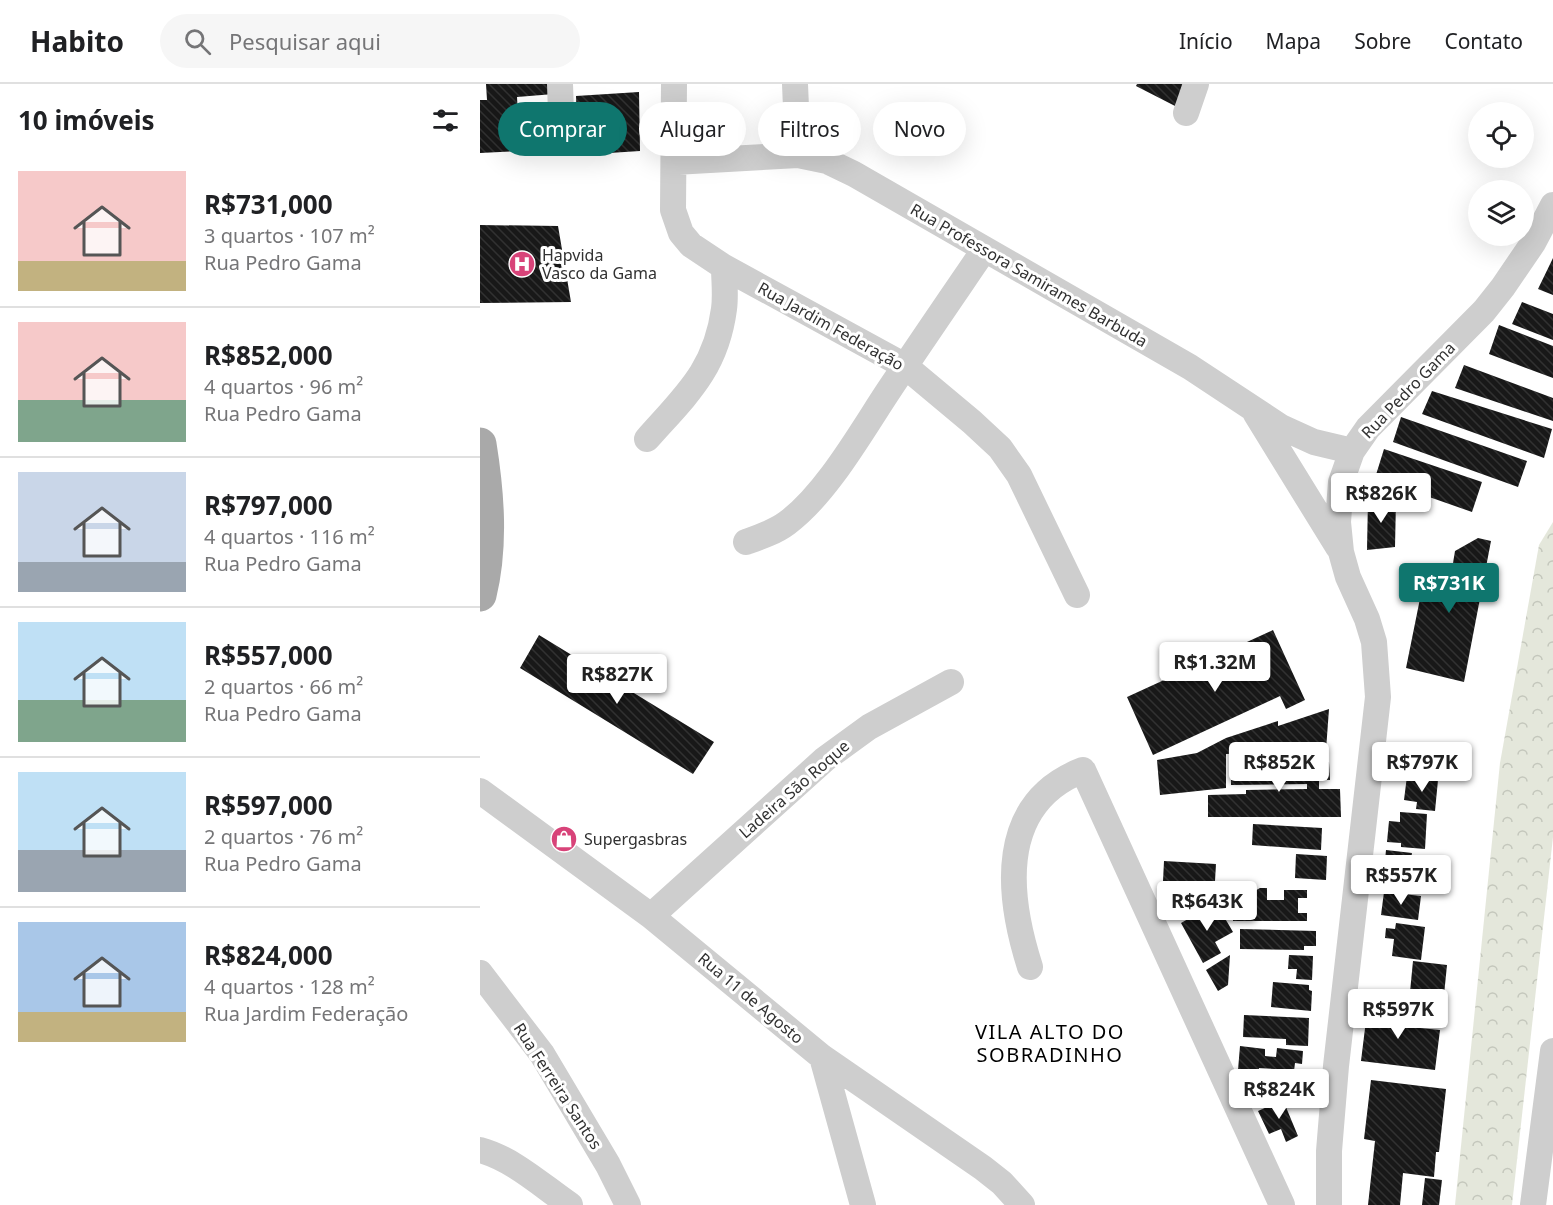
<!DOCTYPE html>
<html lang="pt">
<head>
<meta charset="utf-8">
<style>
	:root { --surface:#fff; --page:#f6f6f6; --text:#202124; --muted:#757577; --line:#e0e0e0; --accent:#0f766e }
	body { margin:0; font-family:"Noto Sans",sans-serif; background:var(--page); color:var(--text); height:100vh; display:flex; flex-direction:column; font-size:22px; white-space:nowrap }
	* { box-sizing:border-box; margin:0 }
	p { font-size:20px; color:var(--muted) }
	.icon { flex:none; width:33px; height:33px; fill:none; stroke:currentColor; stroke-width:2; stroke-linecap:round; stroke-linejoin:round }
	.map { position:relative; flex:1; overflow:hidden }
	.drawer { display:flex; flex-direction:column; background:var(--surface); width:480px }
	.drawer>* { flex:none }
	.banner { position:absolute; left:18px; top:18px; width:570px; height:54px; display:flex; gap:12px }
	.fabs { position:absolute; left:988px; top:18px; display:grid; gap:12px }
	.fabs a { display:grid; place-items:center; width:66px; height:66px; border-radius:50%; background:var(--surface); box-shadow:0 6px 24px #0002; font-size:30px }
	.price { position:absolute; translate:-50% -51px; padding:0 14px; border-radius:6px; background:#fff; color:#222; font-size:20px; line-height:39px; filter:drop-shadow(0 2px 3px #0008) }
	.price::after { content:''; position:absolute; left:50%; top:36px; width:18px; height:14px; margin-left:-9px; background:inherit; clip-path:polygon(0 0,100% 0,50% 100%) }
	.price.selected { background:var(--accent); color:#fff }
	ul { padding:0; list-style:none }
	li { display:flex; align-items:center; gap:18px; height:150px; padding:0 18px }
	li+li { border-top:2px solid var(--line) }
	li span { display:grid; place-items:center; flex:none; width:168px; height:120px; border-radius:0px; color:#555 }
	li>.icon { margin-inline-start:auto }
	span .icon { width:72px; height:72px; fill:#fffc; stroke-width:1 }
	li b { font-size:26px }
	h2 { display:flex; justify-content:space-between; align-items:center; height:72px; padding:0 18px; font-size:26px }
	.tag { padding:0 21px; border-radius:27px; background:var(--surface); box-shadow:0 6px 24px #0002; font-size:21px; line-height:54px }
	.tag.selected { background:var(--accent); color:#fff }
	header { display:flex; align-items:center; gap:36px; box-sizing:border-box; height:84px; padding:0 30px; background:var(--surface); border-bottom:2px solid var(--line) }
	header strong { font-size:28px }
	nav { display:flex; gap:33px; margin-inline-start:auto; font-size:21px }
	.search { width:420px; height:54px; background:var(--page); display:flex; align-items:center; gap:15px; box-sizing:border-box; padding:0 21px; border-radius:33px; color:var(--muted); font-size:22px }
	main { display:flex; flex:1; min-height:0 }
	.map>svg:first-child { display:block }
</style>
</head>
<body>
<header>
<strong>Habito</strong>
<div class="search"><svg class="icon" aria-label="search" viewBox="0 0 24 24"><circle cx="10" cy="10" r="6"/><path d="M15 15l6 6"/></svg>Pesquisar aqui</div>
<nav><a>Início</a><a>Mapa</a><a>Sobre</a><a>Contato</a></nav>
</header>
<main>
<section class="drawer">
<h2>10 imóveis<svg class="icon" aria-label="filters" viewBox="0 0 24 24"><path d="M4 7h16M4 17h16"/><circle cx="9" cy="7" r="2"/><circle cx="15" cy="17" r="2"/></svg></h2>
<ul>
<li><span style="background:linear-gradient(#f6c9c9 75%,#c2b280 0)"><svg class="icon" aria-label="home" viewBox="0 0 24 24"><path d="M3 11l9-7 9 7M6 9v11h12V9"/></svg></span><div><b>R$731,000</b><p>3 quartos · 107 m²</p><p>Rua Pedro Gama</p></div></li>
<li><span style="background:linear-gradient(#f6c9c9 65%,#7fa58c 0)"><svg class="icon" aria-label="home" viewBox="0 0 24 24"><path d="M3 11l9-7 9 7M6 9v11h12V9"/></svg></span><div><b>R$852,000</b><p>4 quartos · 96 m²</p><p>Rua Pedro Gama</p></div></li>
<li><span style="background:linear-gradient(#c9d6e8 75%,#9aa5b1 0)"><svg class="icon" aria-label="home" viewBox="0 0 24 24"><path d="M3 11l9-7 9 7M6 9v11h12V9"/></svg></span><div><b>R$797,000</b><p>4 quartos · 116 m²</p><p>Rua Pedro Gama</p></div></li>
<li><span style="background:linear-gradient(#bfe0f5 65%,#7fa58c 0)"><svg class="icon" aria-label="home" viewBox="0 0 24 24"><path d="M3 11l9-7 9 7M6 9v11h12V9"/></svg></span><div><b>R$557,000</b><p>2 quartos · 66 m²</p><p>Rua Pedro Gama</p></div></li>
<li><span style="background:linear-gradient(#bfe0f5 65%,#9aa5b1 0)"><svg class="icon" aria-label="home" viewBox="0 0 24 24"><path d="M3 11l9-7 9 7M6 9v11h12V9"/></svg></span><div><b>R$597,000</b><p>2 quartos · 76 m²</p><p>Rua Pedro Gama</p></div></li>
<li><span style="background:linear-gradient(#a9c7e8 75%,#c2b280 0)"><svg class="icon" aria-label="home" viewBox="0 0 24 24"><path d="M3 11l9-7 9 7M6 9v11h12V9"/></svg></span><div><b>R$824,000</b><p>4 quartos · 128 m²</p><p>Rua Jardim Federação</p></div></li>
</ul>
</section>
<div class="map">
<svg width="1073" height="1121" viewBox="0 0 1073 1121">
	<defs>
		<pattern id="forest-crowns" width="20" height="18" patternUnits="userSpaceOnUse" patternTransform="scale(1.5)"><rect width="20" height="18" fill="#e4e7db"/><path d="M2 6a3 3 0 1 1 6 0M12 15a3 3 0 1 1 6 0" fill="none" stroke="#c4c7bc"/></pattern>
		<pattern id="building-back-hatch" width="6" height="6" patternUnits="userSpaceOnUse" patternTransform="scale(1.5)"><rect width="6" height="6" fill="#181818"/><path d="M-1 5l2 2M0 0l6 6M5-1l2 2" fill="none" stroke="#313131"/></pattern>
	</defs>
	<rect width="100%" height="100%" fill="#fff"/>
	<!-- forest -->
	<path fill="url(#forest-crowns)" d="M1073 438V753L1032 1121H975L1020 679 1059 461Z"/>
	<!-- building -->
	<path fill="url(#building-back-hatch)" d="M6 0H73L74 10 37 13 40 67 0 69V16H7Z
		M657 0H705L697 23 656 2Z
		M159 8 160 67 98 71 96 12Z
		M0 141 78 142 91 218 0 219Z
		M1073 174V211L1058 205Z
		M1042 218 1073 230V256L1032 240Z
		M1019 241 1073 262V294L1009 270Z
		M984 281 1073 314V337L975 304Z
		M952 307 1072 345 1064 374 942 330Z
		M921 333 1047 377 1038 403 913 358Z
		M904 365 1002 398 992 428 895 394Z
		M888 415 916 416 915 463 887 466Z
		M998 454 1011 457 984 598 926 584 947 480 972 485 975 467Z
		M793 546 825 616 806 625 800 612 673 671 647 613Z
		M59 551 234 658 213 690 40 584Z
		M849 625 846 666 746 670V704L680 711 677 676 717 669 746 654 798 637V642Z
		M796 678H849L850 696H839V705H860L861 733H728V711L766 710V706L827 705V700L751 701V681L786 680V685H797Z
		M927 692 958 696 955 727 936 725 937 718 924 716Z
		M920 728 947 730 945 765 921 763V759L907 758 909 737 920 738Z
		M773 740 842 744 841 766 772 761Z
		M906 766 932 769 928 799 903 796Z
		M816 770 847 772 846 796 815 794Z
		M684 777 736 780 734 814 692 813 693 797H683Z
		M780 804H787V816H804V806H827V814H818V829H827V837H753V824H765L771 809Z
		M904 808 941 812 938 836 901 831Z
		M736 819 753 848 735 858 741 869 723 879 701 839Z
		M916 839 945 843 941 876 912 872 914 855 905 854 906 844 915 845Z
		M760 845 836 847V862H824V866L760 865Z
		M750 871 748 901 738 907 726 886Z
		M809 871 833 872 832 896 816 895 817 885H808Z
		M933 877 967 881 964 911 930 908Z
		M793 898 829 901V906L832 907 831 927 791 923Z
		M888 920 923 923 920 942 960 946 955 986 881 977Z
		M764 931 829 934 828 962 806 961V955L763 953Z
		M760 962 785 965V972L796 973 797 964 823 967 822 980 815 979 813 995 795 993V985L779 984 778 991 763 989 764 986H758Z
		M891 996 966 1005 959 1068H956L954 1093 923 1089 920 1121H888L895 1057 884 1055Z
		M803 1016 818 1052 806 1058 801 1045 789 1050 778 1027Z
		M945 1094 962 1096 959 1121H942Z"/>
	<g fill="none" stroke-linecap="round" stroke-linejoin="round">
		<!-- minor -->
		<path stroke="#cecece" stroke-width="26" d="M194 0 193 126 201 149 211 161 244 183 425 282 492 338 520 364 539 391 597 511
			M315 0 318 71
			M706 29 716 0
			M47 35 81 29 80 0
			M194 78 318 71 347 77 374 90 710 283 801 343 834 358 872 367
			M776 330 858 463
			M167 355C205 312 236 286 244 225 246 211 244 196 244 183
			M266 458C280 453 295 448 307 439 346 410 380 350 407 309 439 261 472 213 504 166
			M0 707 171 832 342 973 503 1084 522 1099 542 1121
			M171 832 345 675 389 643 471 598
			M550 883C527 811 517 719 603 686L802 1121
			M0 889 62 970 128 1081 148 1121
			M342 973 383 1121
			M0 1066C33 1075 61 1101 90 1121
			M849 1121V1067L856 982 898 613 894 558 887 535 868 493 861 468 858 438 861 398 872 367 888 344 1004 227 1023 203 1053 159 1073 121
			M1053 1121 1073 967"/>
		<!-- major -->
		<path stroke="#a9a9a9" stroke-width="33" d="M0 360C8 410 12 462 0 511"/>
	</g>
	<!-- icons -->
	<defs>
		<symbol id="hospital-disc" viewBox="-11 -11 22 22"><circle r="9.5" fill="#d84379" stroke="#fff"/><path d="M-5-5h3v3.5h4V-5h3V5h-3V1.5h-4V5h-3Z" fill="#fff"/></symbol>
		<symbol id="shop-disc" viewBox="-11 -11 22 22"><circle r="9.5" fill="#d84379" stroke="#fff"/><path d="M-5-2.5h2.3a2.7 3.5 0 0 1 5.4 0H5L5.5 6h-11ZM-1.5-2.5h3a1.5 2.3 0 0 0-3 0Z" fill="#fff"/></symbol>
	</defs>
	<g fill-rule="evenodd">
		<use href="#hospital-disc" x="27" y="165" width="30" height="30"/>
		<use href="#shop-disc" x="69" y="740" width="30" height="30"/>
	</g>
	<g text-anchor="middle" stroke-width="6" stroke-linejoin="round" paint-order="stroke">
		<!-- poi labels -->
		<g font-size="16" fill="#313131" stroke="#fff" text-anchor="start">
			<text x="62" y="177">Hapvida<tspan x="62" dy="18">Vasco da Gama</tspan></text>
			<text x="104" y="761">Supergasbras</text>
		</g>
		<!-- street labels -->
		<g font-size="16" fill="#313131" stroke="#fff">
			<text transform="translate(549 191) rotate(30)" y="6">Rua Professora Samirames Barbuda</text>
			<text transform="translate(351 242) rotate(29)" y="6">Rua Jardim Federação</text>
			<text transform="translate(928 306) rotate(-46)" y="6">Rua Pedro Gama</text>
			<text transform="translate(314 705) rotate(-41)" y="6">Ladeira São Roque</text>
			<text transform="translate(271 914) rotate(40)" y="6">Rua 11 de Agosto</text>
			<text transform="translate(78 1002) rotate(57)" y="6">Rua Ferreira Santos</text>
		</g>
		<!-- quarter labels -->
		<g font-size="20" letter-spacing="1.5" fill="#000" stroke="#fff">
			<text x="570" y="955">VILA ALTO DO<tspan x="570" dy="23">SOBRADINHO</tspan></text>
		</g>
	</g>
</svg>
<div class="fabs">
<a><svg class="icon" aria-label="locate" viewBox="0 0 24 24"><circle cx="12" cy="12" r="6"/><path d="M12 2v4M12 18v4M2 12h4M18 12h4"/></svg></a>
<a><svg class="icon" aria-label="layers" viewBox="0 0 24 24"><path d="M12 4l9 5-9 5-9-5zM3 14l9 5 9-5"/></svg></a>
</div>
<b class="price" style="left:901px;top:440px">R$826K</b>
<b class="price selected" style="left:969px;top:530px">R$731K</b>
<b class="price" style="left:735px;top:609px">R$1.32M</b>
<b class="price" style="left:137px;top:621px">R$827K</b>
<b class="price" style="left:799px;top:709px">R$852K</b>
<b class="price" style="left:942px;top:709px">R$797K</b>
<b class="price" style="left:921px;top:822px">R$557K</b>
<b class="price" style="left:727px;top:848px">R$643K</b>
<b class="price" style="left:918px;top:956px">R$597K</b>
<b class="price" style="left:799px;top:1036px">R$824K</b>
<div class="banner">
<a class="tag selected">Comprar</a>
<a class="tag">Alugar</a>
<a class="tag">Filtros</a>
<a class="tag">Novo</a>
</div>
</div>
</main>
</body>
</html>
